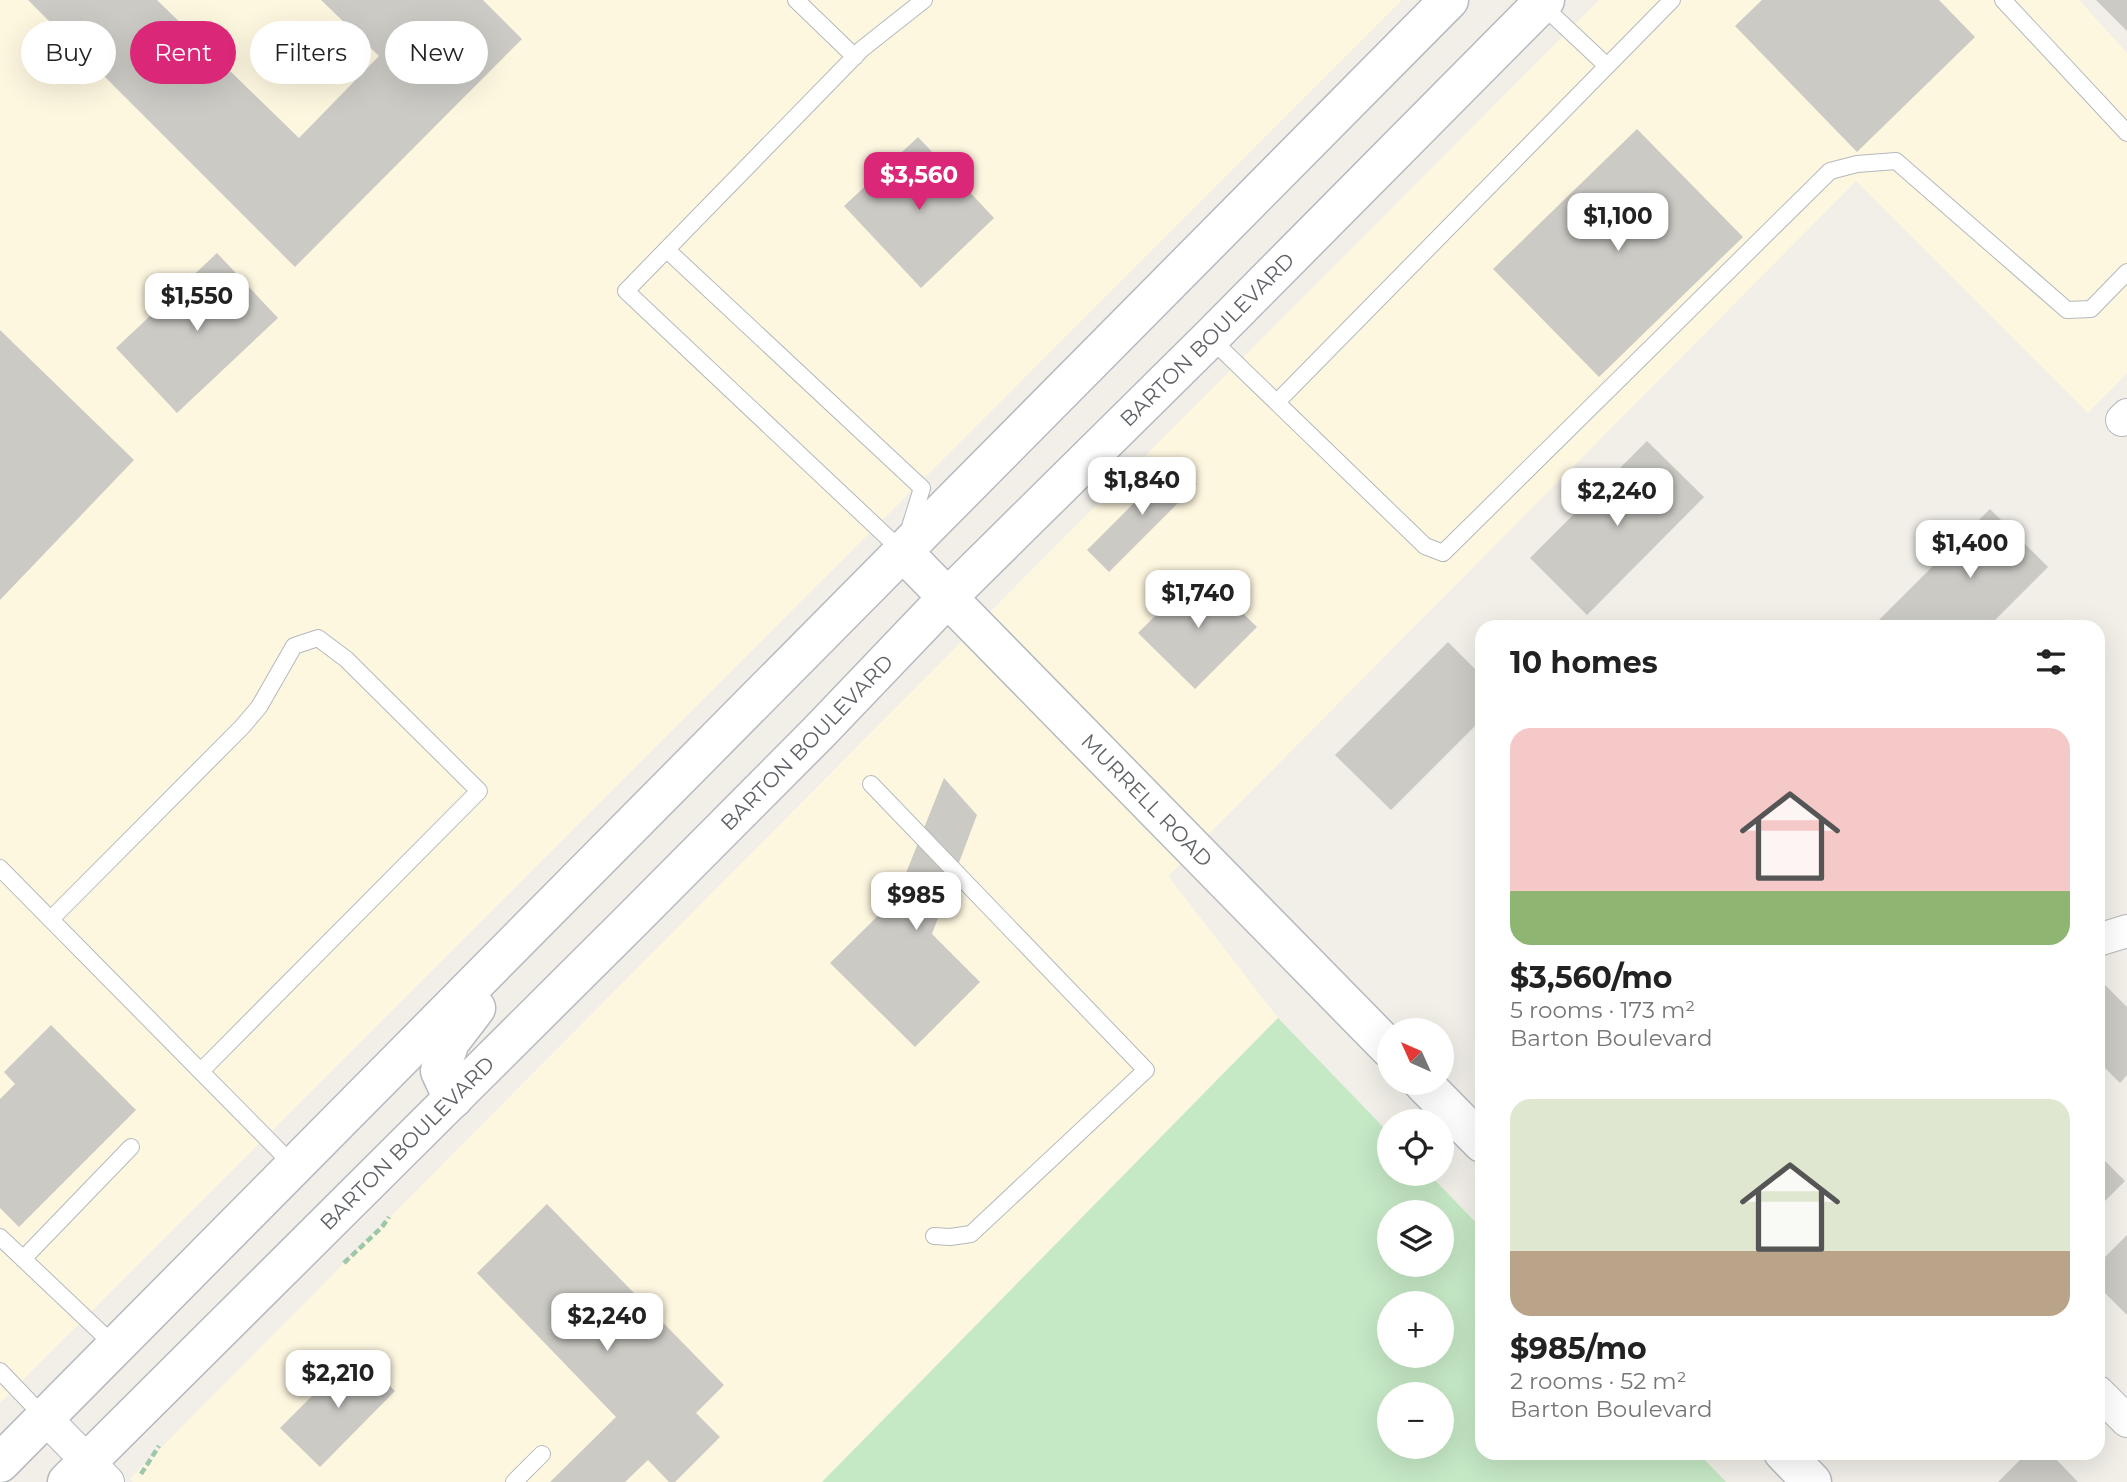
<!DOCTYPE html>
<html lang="en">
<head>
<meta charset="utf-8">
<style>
	:root { --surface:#fff; --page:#f2f2f2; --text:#222; --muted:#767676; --accent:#db2777 }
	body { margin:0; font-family:Montserrat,sans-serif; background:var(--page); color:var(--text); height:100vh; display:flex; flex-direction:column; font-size:26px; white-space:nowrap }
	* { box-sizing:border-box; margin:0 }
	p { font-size:23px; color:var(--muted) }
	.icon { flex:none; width:38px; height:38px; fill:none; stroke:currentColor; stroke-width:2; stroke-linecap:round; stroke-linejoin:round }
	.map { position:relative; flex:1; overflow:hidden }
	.panel { position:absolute; left:1475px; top:620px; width:630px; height:840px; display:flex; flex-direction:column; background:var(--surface); border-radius:21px; box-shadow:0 7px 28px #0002 }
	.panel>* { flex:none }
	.hud { position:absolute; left:21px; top:21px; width:665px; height:63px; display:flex; gap:14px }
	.needle { width:46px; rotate:315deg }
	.controls { position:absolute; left:1377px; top:1018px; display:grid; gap:14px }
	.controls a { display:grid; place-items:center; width:77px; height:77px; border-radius:50%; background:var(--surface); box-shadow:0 7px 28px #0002; font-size:35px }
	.price { position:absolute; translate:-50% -60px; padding:0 16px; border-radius:14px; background:#fff; color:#222; font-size:23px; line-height:46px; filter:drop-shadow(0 2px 4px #0008) }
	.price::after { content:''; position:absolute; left:50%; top:42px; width:21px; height:16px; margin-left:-10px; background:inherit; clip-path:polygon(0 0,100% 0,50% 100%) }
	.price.on { background:var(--accent); color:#fff }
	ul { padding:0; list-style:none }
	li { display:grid; align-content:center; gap:14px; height:371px; padding:0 35px }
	li span { display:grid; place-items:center; height:217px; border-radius:21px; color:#555 }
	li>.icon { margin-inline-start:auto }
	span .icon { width:126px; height:126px; fill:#fffc; stroke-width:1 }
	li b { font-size:30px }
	h2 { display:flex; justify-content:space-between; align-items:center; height:84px; padding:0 35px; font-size:30px }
	.tag { padding:0 24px; border-radius:32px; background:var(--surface); box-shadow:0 7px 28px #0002; font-size:24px; line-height:63px }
	.tag.on { background:var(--accent); color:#fff }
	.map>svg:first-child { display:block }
</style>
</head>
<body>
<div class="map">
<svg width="2127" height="1482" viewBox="0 0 2127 1482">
	<rect width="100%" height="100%" fill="#f1efe8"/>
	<!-- commercial -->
	<path fill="#fef7e0" d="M0 0H1402L0 1403Z
		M1599 0H2079L2127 53V373L2088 413 1856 181 1207 836 989 613Z
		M964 639 1182 862 1168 876 1278 1018 822 1482H133L130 1479Z"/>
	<!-- green -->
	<path fill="#c5e8c5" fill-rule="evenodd" d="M1278 1018 1389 1133 1390 1174H1429L1482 1229V1452L1698 1453 1726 1482H822ZM1390 1213H1442V1265H1390ZM1390 1304H1442V1356H1390ZM1390 1395H1442V1447H1390Z"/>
	<!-- building -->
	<path fill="#cccac5" d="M28 0H157L299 138 379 56 321 0H483L522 39 295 267Z
		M1762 0H1939L1975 37 1857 152 1735 26Z
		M2096 0H2127V31Z
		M1637 129 1743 237 1599 377 1493 269Z
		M918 137 994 218 921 288 844 206Z
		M217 253 278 318 177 413 116 348Z
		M0 330 134 460 0 600Z
		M1647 441 1704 497 1587 615 1530 558Z
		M1175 462 1197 484 1109 572 1087 550Z
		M1990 509 2048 567 1989 626H1873Z
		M1200 571 1257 627 1195 689 1138 633Z
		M1448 642 1482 676V719L1391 810 1335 755Z
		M944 778 977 815 932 934 980 982 915 1047 830 963 896 898Z
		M2104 984 2127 1007V1075L2120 1083 2098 1061V990Z
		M51 1025 136 1110 19 1227 0 1208V1099L15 1084 4 1072Z
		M2098 1154 2125 1181 2098 1208Z
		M547 1204 724 1385 696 1413 720 1437 675 1482H669L648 1460 625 1482H550L616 1417 477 1273Z
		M2127 1235V1315L2098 1286V1264Z
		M356 1352 395 1391 320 1467 280 1428Z
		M2028 1452H2049L2078 1482H1998Z"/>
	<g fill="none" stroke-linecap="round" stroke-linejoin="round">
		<defs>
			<path id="lane" d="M796 0 855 57
				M2003 0 2127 133
				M1541 4 1607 66
				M667 250 922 488 909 530
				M1210 338 1425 546 1443 553 1830 171 1857 164 1896 161 2067 310 2091 309 2127 272
				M1277 402 1672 0
				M903 552 626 291 862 49 924 0
				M871 784 1146 1070 971 1234 950 1237 934 1236
				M0 868 295 1167
				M51 919 242 727 259 707 294 646 318 638 346 659 479 791 201 1071
				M0 1237 116 1347
				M23 1259 131 1147
				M0 1371 45 1418
				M514 1482 542 1454"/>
			<path id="street" d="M2122 420 2127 415
				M2098 940 2127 931
				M2098 1392 2127 1421
				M45 1418 108 1482"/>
			<g id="secondary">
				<path id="s1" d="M903 552 1390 1049"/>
				<path d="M1423 1083 1482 1143"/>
				<path d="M453 1099 440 1071 450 1042 476 1008"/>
				<path d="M1783 1452 1812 1482"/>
				<path d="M0 1463 1449 0"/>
				<path id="s2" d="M67 1482 630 922 819 732 948 597 1210 338 1545 0"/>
			</g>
		</defs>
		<!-- lane casing -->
		<use href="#lane" stroke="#b5b8bc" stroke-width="18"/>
		<!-- street casing -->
		<use href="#street" stroke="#b5b8bc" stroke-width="34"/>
		<!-- secondary casing -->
		<use href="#secondary" stroke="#b6babf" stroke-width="41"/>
		<!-- path -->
		<path stroke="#9cc7a9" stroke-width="4.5" stroke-dasharray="7 3.5" stroke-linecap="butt" d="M344 1263 382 1227 389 1217
			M141 1474 159 1446"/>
		<!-- lane -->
		<use href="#lane" stroke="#fff" stroke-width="16"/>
		<!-- street -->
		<use href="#street" stroke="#fff" stroke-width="32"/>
		<!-- secondary -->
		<use href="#secondary" stroke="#fff" stroke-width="38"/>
	</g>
	<g text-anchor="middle" stroke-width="5" stroke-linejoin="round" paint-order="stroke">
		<!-- street labels -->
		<g font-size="21" fill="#5f6368" stroke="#fff">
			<text dy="7" stroke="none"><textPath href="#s2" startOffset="1614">BARTON BOULEVARD</textPath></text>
			<text dy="7" stroke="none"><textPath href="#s2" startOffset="1046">BARTON BOULEVARD</textPath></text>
			<text dy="7" stroke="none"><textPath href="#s1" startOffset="348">MURRELL ROAD</textPath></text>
			<text dy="7" stroke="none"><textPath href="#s2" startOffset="480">BARTON BOULEVARD</textPath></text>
		</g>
	</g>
</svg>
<div class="controls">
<a><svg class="needle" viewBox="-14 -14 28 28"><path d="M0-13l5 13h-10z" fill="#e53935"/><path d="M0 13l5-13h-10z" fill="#767676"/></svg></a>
<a><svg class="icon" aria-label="locate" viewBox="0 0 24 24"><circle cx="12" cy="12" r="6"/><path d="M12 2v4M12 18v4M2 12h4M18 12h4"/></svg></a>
<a><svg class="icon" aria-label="layers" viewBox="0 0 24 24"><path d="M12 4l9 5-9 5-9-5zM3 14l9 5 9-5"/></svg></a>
<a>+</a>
<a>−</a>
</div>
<b class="price on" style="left:919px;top:212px">$3,560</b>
<b class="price" style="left:1618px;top:253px">$1,100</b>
<b class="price" style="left:197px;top:333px">$1,550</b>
<b class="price" style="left:1142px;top:517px">$1,840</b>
<b class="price" style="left:1617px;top:528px">$2,240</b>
<b class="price" style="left:1970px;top:580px">$1,400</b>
<b class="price" style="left:1198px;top:630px">$1,740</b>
<b class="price" style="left:916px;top:932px">$985</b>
<b class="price" style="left:607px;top:1353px">$2,240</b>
<b class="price" style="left:338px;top:1410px">$2,210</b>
<div class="hud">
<a class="tag">Buy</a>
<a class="tag on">Rent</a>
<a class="tag">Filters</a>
<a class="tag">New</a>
</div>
<section class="panel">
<h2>10 homes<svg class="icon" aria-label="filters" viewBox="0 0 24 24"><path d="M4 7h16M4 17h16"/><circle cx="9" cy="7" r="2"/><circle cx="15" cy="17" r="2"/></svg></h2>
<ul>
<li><span style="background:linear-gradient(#f6c9c9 75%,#8fb573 0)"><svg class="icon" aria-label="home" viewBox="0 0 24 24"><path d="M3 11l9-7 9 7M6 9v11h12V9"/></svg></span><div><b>$3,560/mo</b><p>5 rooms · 173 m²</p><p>Barton Boulevard</p></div></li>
<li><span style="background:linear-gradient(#dfe7d0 70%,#b9a48a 0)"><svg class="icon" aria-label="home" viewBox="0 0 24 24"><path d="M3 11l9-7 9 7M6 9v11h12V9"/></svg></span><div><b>$985/mo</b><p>2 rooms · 52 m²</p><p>Barton Boulevard</p></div></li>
</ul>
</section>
</div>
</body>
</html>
